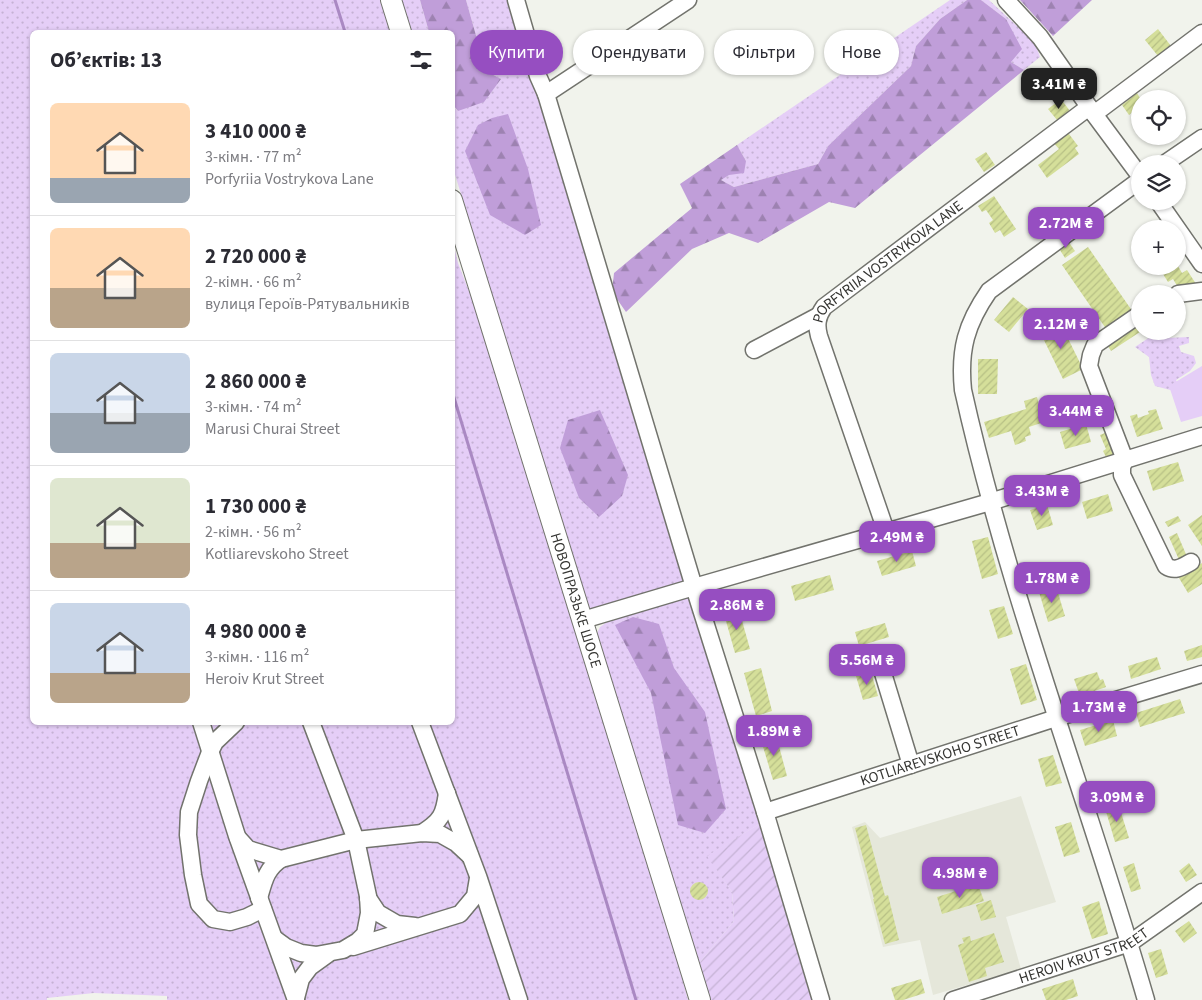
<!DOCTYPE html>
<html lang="uk">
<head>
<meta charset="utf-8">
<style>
	:root { --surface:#fff; --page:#f7f7f7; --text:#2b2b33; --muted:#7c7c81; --line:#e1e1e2; --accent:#964ec1 }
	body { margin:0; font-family:"Source Sans 3",sans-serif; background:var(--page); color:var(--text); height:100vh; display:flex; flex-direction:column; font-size:19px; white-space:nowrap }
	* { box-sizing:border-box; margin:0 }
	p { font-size:16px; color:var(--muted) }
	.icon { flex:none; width:28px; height:28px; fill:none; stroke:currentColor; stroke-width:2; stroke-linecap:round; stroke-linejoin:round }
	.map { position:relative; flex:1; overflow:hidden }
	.drawer { position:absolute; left:30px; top:30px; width:425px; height:695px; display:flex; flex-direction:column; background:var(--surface); border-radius:8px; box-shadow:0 1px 4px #0004 }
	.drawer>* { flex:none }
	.guide { position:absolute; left:470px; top:30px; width:475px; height:45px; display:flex; gap:10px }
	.buttons { position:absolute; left:1131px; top:90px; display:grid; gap:10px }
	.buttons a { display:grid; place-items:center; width:55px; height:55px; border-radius:50%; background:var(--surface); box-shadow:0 1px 4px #0004; font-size:25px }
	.price { position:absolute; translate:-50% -42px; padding:0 11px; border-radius:10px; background:var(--accent); color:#fff; font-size:16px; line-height:32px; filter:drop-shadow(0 1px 2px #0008) }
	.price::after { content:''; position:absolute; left:50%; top:30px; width:15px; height:11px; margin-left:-8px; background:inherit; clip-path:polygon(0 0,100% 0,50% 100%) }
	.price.active { background:#222; color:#fff }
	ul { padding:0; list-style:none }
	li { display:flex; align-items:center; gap:15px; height:125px; padding:0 20px }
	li+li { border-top:1px solid var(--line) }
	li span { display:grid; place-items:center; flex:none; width:140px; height:100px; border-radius:8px; color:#555 }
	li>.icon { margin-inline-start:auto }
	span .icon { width:60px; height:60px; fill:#fffc; stroke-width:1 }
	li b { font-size:21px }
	h2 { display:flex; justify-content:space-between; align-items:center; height:60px; padding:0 20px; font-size:21px }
	.chip { padding:0 18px; border-radius:22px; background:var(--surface); box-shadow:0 1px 4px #0004; font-size:18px; line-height:45px }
	.chip.active { background:var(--accent); color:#fff }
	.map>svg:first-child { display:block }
</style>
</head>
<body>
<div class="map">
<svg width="1202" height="1000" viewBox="0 0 1202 1000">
	<defs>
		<pattern id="grass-dots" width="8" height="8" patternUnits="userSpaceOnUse" patternTransform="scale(1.25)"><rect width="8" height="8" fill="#e5cef7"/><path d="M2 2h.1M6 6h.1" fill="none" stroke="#c5b2d4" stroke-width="1.8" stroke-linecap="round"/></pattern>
		<pattern id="forest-firs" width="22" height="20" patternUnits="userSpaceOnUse" patternTransform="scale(1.25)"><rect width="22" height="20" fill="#c09ed9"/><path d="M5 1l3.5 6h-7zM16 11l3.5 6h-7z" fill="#9d82b1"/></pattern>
		<pattern id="garden-furrows" width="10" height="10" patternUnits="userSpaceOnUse" patternTransform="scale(1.25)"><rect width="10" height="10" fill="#e5cef7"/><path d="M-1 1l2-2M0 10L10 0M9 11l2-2" fill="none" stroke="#c5b2d4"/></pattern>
		<pattern id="building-hatch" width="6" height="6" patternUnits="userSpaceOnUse" patternTransform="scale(1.25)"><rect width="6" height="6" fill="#d5df9a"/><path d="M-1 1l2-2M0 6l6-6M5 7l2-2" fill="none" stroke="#b7c085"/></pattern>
	</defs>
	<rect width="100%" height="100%" fill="#f1f3ec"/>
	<!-- built -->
	<path fill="#e5e7da" d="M1021 796 1056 902 1006 917 1021 969 933 995 920 940 883 947 852 827 865 822 880 838Z"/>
	<!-- grass -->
	<path fill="url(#grass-dots)" d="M0 0H380L390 32H32V722H452L453 242 458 263 482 325 654 887 678 963 688 1000H167V996L94 993 47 998V1000H0Z
		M401 0H420L429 32H411Z
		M466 0H512L689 585 596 614 587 606 453 168 452 105 458 111 501 79 486 71Z
		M950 0H967L940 19 916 46 911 66 828 146 818 164 734 187 721 180 746 161 737 145Z
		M981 0H989L1035 43 1040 57 1024 70 1011 62 1006 19Z
		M1159 331H1166V338L1189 337V343L1179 346 1181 352 1194 356 1196 363 1190 371 1176 380 1179 386 1174 391 1155 386 1151 375 1149 357 1135 347Z
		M688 597 696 600 764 821 708 856 732 892 734 921 697 966 596 635 600 627 607 622Z"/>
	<!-- forest -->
	<path fill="url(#forest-firs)" d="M420 0H466L486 71 501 79 484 102 458 111 453 105 452 32H429Z
		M967 0H981L1006 19 1022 49 1011 62 1024 70 855 208 829 202 758 243 729 233 692 249 626 312 612 292 614 273 692 208 680 184 737 145 746 161 744 173 729 175 721 180 734 187 818 164 828 146 911 66 916 46 940 19Z
		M1020 0H1092L1053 36Z
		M508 114 528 169 541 225 525 235 490 215 465 151 478 125 492 118Z
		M600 410 628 475 622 496 599 517 579 498 560 448 568 420Z
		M633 617 659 624 674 668 705 712 726 809 705 833 678 825 651 693 615 625Z"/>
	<!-- park -->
	<path fill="#e5cef7" d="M1202 366V416L1181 422 1169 386Z"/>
	<!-- garden -->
	<path fill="url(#garden-furrows)" d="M764 821 818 1000H708L697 966 734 921 732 892 707 856Z"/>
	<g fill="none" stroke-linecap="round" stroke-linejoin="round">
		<!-- stream -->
		<path stroke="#aa89c3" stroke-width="3" d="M335 0 345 32
			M452 391 636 1000"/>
	</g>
	<!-- building -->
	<path fill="url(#building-hatch)" d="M1158 29 1171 46 1158 56 1145 40Z
		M1137 93 1140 98V106L1129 115 1122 105Z
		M1061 99 1070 111 1057 120 1048 109Z
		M1140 115V132L1132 122Z
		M1066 130 1078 146 1075 148 1079 154 1047 178 1038 165 1059 149 1052 141Z
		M986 152 995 165 984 172 975 159Z
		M994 196 1016 229 1004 237 1000 230 995 233 989 223 993 220 986 210 982 212 978 206Z
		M1068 241 1075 251 1065 258 1058 247Z
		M1088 247 1135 315 1109 333 1062 265Z
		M1158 266H1178L1182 273 1187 270 1198 287 1179 289 1173 279 1168 282Z
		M1013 297 1028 309 1009 332 994 320Z
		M1059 320 1083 369 1063 379 1039 330Z
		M1140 320V332L1111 351 1106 343Z
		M978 359H998L997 394H978Z
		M1037 397 1044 422 1029 427 1031 435 1025 437 1026 441 1015 445 1011 431 989 438 984 422 1026 409 1024 401Z
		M1156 409 1163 429 1137 437 1130 416 1137 414 1138 418 1149 414 1148 411Z
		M1086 424 1091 442 1065 449 1060 432Z
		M1112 430 1118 455 1107 459 1103 451 1106 449 1100 435Z
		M1178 462 1184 481 1153 491 1147 471Z
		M1108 494 1113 511 1087 519 1082 502Z
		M1047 505 1053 525 1037 530 1030 510Z
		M1202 515V546L1188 525Z
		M1178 516 1181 521 1168 527 1165 522Z
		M1177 533 1188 559 1180 562 1169 537Z
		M988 537 998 574 982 579 972 541Z
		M912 551 916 566 882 576 877 561Z
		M1202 563V584L1188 593 1179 578Z
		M830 575 834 590 795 601 791 586Z
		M1056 586 1065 616 1048 622 1039 592Z
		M1004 606 1013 634 998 639 989 610Z
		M739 610 750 649 735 653 724 614Z
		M885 623 889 637 859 646 855 632Z
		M1202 645V657L1187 661 1184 651Z
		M1157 657 1161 669 1131 679 1128 666Z
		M1026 664 1037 700 1021 705 1010 669Z
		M761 668 772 711 756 716 744 673Z
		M871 672 878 696 863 700 856 676Z
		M1097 672 1100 680 1103 679 1106 687 1080 696 1074 679Z
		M1180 699 1185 713 1140 727 1136 713Z
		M1113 720 1117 736 1085 746 1080 730Z
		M776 735 787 776 773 780 761 740Z
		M1053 755 1062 783 1046 787 1038 759Z
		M1118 803 1129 838 1115 842 1105 808Z
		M1071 822 1080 852 1064 857 1055 827Z
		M866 825 885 896 888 895 899 940 885 944 873 899H874L855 828Z
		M1134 863 1141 889 1131 892 1123 867Z
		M1189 863 1197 875 1186 882 1179 871Z
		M690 891a9 9 0 1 1 18 0a9 9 0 1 1-18 0Z
		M978 884 984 901 942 914 937 897Z
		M991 900 996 917 981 921 976 905Z
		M1099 901 1108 934 1092 939 1082 907Z
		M1189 921 1197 933 1184 943 1175 931Z
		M994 933 1004 962 985 968 987 976 969 982 958 945 964 943 962 938 970 936 971 941Z
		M1161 949 1168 974 1156 978 1148 953Z
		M921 979 925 993 903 1000H895L891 988Z
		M1073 979 1078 996 1066 1000H1046L1042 989Z"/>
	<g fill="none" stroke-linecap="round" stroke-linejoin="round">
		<defs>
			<g id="minor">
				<path d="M516 0 538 76 546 94 694 587 765 812 821 1000"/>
				<path d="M1006 0 1040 37 1094 114 1140 176"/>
				<path d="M546 94 688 0"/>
				<path d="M1094 114 1202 33"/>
				<path d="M1164 164 1202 138"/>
				<path d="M1140 180 989 291C966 324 959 350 963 390 1009 597 1087 796 1146 1000"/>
				<path d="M1158 201 1202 264"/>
				<path d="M1178 294 1202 291"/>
				<path d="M1140 314 1095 345 1091 355 1089 366 1125 460 1122 467V475L1166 566C1175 572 1182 567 1191 562"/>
				<path d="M754 350 818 316"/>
				<path id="s1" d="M886 531 819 336C816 325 817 317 824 307L1089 107"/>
				<path d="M583 620 694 587 990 502 1202 436"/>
				<path d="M856 660 875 658 879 660 911 765"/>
				<path d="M201 722 237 836 296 1000"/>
				<path d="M236 722 215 742 210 752 199 781 189 812 188 835 193 875 199 904 213 919 230 922 247 917 263 909"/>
				<path d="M420 722 478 876 519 1000"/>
				<path id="s2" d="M765 812 1056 718 1202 674"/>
				<path d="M422 833C441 821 444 815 447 793"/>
				<path d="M238 838 248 849 281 859 356 840 422 833 440 834 456 843 470 856"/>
				<path d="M259 898C264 881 266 869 281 859"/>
				<path d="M368 898 378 913 397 924 415 926"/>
				<path d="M275 939 286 947 301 953 316 955 343 950 358 941 365 934 369 913 368 896 356 840 311 722"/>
				<path d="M353 947 460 914 475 896 478 878"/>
				<path d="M296 998 301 979 310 967 328 954"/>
				<path id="s3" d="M953 1000 1130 943 1202 892"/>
			</g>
			<g id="major">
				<path d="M391 0 401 32"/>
				<path id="s4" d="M452 200 700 1000"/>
			</g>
		</defs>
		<!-- minor casing -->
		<use href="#minor" stroke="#72736d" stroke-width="19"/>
		<!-- major casing -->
		<use href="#major" stroke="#72736d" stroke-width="22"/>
		<!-- minor -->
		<use href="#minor" stroke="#fff" stroke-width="16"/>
		<!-- major -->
		<use href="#major" stroke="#fff" stroke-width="20"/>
	</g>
	<g text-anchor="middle" stroke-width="4" stroke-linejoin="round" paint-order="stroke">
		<!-- street labels -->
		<g font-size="15" fill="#353532" stroke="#fff">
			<text dy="5" stroke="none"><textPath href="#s1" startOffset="314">PORFYRIIA VOSTRYKOVA LANE</textPath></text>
			<text dy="5" stroke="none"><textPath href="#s4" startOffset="419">НОВОПРАЗЬКЕ ШОСЕ</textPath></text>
			<text dy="5" stroke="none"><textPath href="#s2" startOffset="184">KOTLIAREVSKOHO STREET</textPath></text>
			<text dy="5" stroke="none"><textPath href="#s3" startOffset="138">HEROIV KRUT STREET</textPath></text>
		</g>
	</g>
</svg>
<div class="buttons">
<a><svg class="icon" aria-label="locate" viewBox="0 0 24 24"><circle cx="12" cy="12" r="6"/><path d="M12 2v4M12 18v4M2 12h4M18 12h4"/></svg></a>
<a><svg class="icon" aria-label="layers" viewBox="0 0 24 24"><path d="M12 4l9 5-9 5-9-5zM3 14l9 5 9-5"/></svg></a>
<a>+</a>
<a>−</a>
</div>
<b class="price active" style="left:1059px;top:110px">3.41M ₴</b>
<b class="price" style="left:1066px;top:249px">2.72M ₴</b>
<b class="price" style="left:1061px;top:350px">2.12M ₴</b>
<b class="price" style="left:1076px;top:437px">3.44M ₴</b>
<b class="price" style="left:1042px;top:517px">3.43M ₴</b>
<b class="price" style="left:897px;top:563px">2.49M ₴</b>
<b class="price" style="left:1052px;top:604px">1.78M ₴</b>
<b class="price" style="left:737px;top:631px">2.86M ₴</b>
<b class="price" style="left:867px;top:686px">5.56M ₴</b>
<b class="price" style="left:1099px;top:733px">1.73M ₴</b>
<b class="price" style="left:774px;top:757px">1.89M ₴</b>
<b class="price" style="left:1117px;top:823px">3.09M ₴</b>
<b class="price" style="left:960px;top:899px">4.98M ₴</b>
<div class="guide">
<a class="chip active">Купити</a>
<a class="chip">Орендувати</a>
<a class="chip">Фільтри</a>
<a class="chip">Нове</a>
</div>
<section class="drawer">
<h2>Об’єктів: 13<svg class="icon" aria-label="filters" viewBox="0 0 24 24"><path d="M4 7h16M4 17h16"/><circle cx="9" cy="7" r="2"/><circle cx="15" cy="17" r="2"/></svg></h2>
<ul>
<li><span style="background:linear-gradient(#ffd9b3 75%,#9aa5b1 0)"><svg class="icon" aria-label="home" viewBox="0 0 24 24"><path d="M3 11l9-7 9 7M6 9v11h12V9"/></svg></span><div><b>3 410 000 ₴</b><p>3-кімн. · 77 m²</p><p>Porfyriia Vostrykova Lane</p></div></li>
<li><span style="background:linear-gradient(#ffd9b3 60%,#b9a48a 0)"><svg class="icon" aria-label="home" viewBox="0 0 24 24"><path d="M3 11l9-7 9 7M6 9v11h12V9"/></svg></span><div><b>2 720 000 ₴</b><p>2-кімн. · 66 m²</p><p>вулиця Героїв-Рятувальників</p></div></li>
<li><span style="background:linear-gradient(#c9d6e8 60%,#9aa5b1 0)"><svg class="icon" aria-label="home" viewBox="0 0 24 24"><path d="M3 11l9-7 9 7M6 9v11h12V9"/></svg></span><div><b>2 860 000 ₴</b><p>3-кімн. · 74 m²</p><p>Marusi Churai Street</p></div></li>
<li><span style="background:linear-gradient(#dfe7d0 65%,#b9a48a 0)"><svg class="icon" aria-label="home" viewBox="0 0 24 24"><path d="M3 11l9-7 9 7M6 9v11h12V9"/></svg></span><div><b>1 730 000 ₴</b><p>2-кімн. · 56 m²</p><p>Kotliarevskoho Street</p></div></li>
<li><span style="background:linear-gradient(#c9d6e8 70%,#b9a48a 0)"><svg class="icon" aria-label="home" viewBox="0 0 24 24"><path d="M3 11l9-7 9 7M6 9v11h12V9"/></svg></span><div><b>4 980 000 ₴</b><p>3-кімн. · 116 m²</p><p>Heroiv Krut Street</p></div></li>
</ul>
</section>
</div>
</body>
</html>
